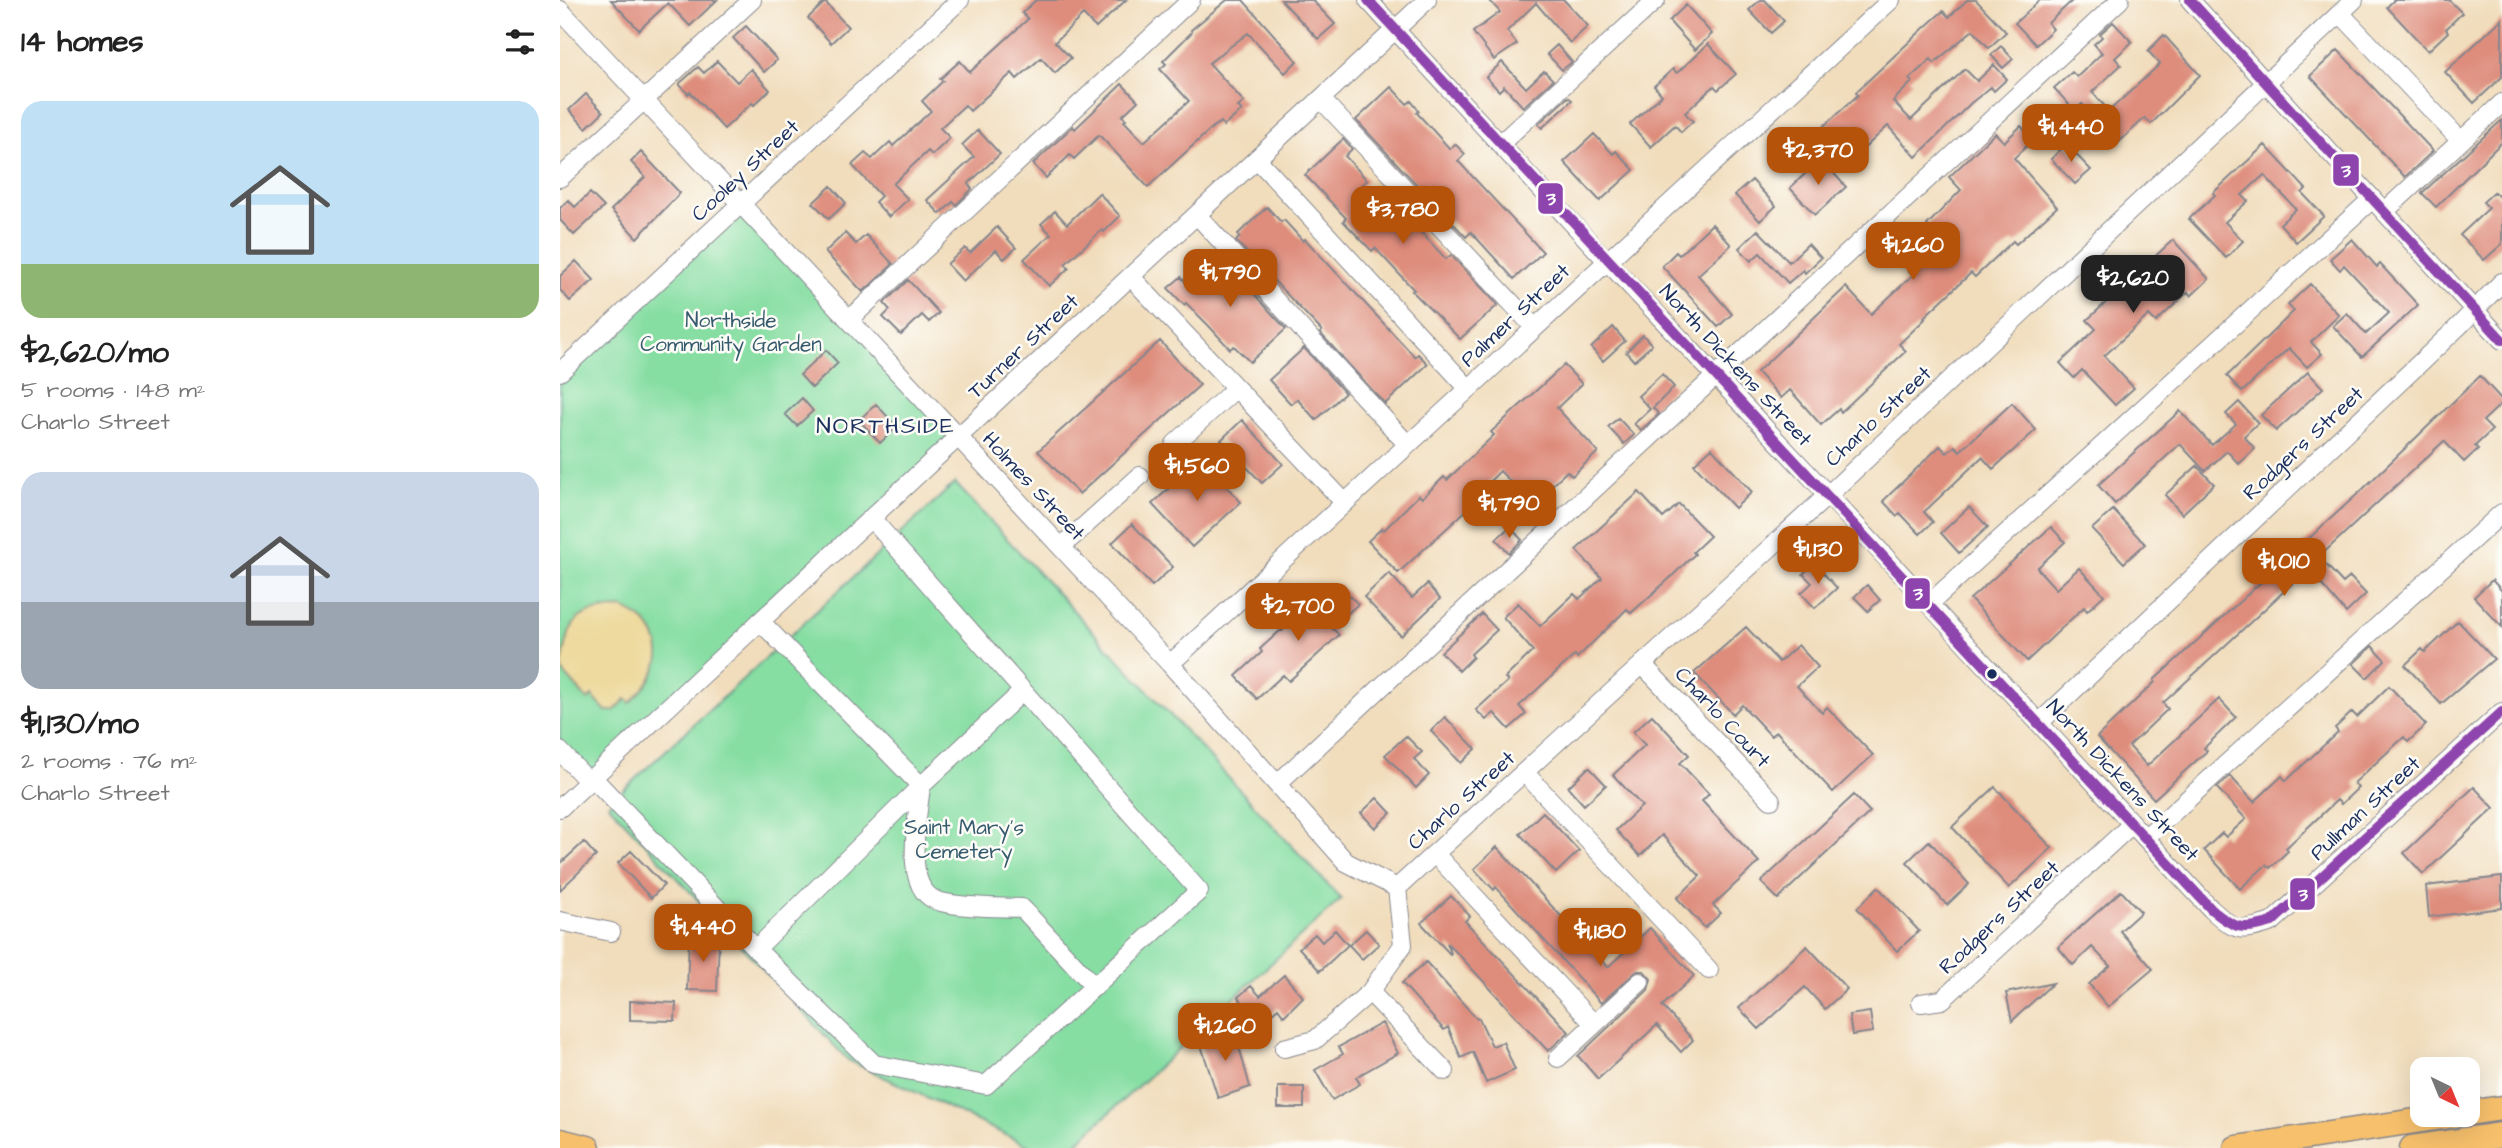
<!DOCTYPE html>
<html lang="en">
<head>
<meta charset="utf-8">
<style>
	:root { --surface:#fff; --page:#f6f6f6; --text:#222; --muted:#767676; --accent:#b45309 }
	body { margin:0; font-family:"Architects Daughter",sans-serif; background:var(--page); color:var(--text); height:100vh; display:flex; flex-direction:column; font-size:26px; white-space:nowrap }
	* { box-sizing:border-box; margin:0 }
	p { font-size:23px; color:var(--muted) }
	.icon { flex:none; width:38px; height:38px; fill:none; stroke:currentColor; stroke-width:2; stroke-linecap:round; stroke-linejoin:round }
	.map { position:relative; flex:1; overflow:hidden }
	.side { display:flex; flex-direction:column; background:var(--surface); width:560px }
	.side>* { flex:none }
	.needle { width:46px; rotate:137deg }
	.fabs { position:absolute; left:1850px; top:1057px; display:grid; gap:14px }
	.fabs a { display:grid; place-items:center; width:70px; height:70px; border-radius:14px; background:var(--surface); box-shadow:0 7px 28px #0002; font-size:35px }
	.price { position:absolute; translate:-50% -60px; padding:0 16px; border-radius:14px; background:var(--accent); color:#fff; font-size:23px; line-height:46px; filter:drop-shadow(0 2px 4px #0008) }
	.price::after { content:''; position:absolute; left:50%; top:42px; width:21px; height:16px; margin-left:-10px; background:inherit; clip-path:polygon(0 0,100% 0,50% 100%) }
	.price.selected { background:#222; color:#fff }
	ul { padding:0; list-style:none }
	li { display:grid; align-content:center; gap:14px; height:371px; padding:0 21px }
	li span { display:grid; place-items:center; height:217px; border-radius:21px; color:#555 }
	li>.icon { margin-inline-start:auto }
	span .icon { width:126px; height:126px; fill:#fffc; stroke-width:1 }
	li b { font-size:30px }
	h2 { display:flex; justify-content:space-between; align-items:center; height:84px; padding:0 21px; font-size:30px }
	main { display:flex; flex:1; min-height:0 }
	.map>svg:first-child { display:block }
</style>
</head>
<body>
<main>
<section class="side">
<h2>14 homes<svg class="icon" aria-label="filters" viewBox="0 0 24 24"><path d="M4 7h16M4 17h16"/><circle cx="9" cy="7" r="2"/><circle cx="15" cy="17" r="2"/></svg></h2>
<ul>
<li><span style="background:linear-gradient(#bfe0f5 75%,#8fb573 0)"><svg class="icon" aria-label="home" viewBox="0 0 24 24"><path d="M3 11l9-7 9 7M6 9v11h12V9"/></svg></span><div><b>$2,620/mo</b><p>5 rooms · 148 m²</p><p>Charlo Street</p></div></li>
<li><span style="background:linear-gradient(#c9d6e8 60%,#9aa5b1 0)"><svg class="icon" aria-label="home" viewBox="0 0 24 24"><path d="M3 11l9-7 9 7M6 9v11h12V9"/></svg></span><div><b>$1,130/mo</b><p>2 rooms · 76 m²</p><p>Charlo Street</p></div></li>
</ul>
</section>
<div class="map">
<svg width="1942" height="1148" viewBox="0 0 1942 1148">
	<rect width="100%" height="100%" fill="#fdfcf7"/>
	<filter id="ink" filterUnits="userSpaceOnUse"><feTurbulence type="fractalNoise" baseFrequency=".0143" numOctaves="2"/><feDisplacementMap in="SourceGraphic" scale="14" xChannelSelector="R" yChannelSelector="G"/><feConvolveMatrix kernelMatrix="1 2 1 2 8 2 1 2 1" color-interpolation-filters="sRGB"/></filter>
	<filter id="wash" filterUnits="userSpaceOnUse"><feTurbulence type="fractalNoise" baseFrequency=".00686" numOctaves="4" result="noise"/><feDisplacementMap in="SourceGraphic" scale="28" xChannelSelector="R" yChannelSelector="G"/><feGaussianBlur stdDeviation="1.57" result="paint"/><feColorMatrix in="noise" values="0 0 0 0 0 0 0 0 0 0 0 0 0 0 0 0 0 1.4 0 .05"/><feComposite in="paint" operator="in"/></filter>
	<g filter="url(#wash)">
		<rect width="100%" height="100%" fill="#f1ddbc"/>
		<!-- green -->
		<path fill="#86dea3" stroke="#508680" stroke-width="2" d="M181 205 398 437 28 781 0 751V372Z
			M395 483 781 899 511 1148H473L288 1060 48 804Z"/>
		<!-- sand -->
		<path fill="#eeda9e" stroke="#84847e" stroke-width="2" d="M63 608C70 612 81 617 86 623 113 654 94 679 70 703L66 699 54 711H46L32 696 28 700 1 670C10 622 10 610 63 608Z"/>
		<g id="blocks">
			<!-- building -->
			<path fill="#de8c7b" d="M51 0H157L130 26 108 3 79 30Z
				M476 0H566L536 28 523 15 495 42 511 58 495 73 481 58 457 79 452 73 410 111 405 105 380 128 390 138 372 155 368 151 333 184 348 199 329 217 315 202 321 196 292 165 305 153 312 159 330 142 333 146 371 111 362 101 383 81 380 79 400 61 410 72 468 19 462 13Z
				M667 0H683L737 61 725 73 688 33 649 63 684 102 678 107 682 110 664 126 661 122 653 127 588 187 539 135 514 159 510 155 486 178 473 164 513 126 515 129 562 84 578 101 562 116 566 119 564 121 584 142 629 101 600 69 606 64 603 61 632 32 631 30Z
				M721 0H752L775 24 758 39Z
				M929 0H1004L1028 26 1010 43 976 3 947 31 957 44 934 60 913 32 940 12Z
				M1200 0H1205L1224 21 1211 33 1189 10Z
				M1407 0H1416L1446 32 1429 48 1413 30 1374 63 1371 59 1349 79 1352 82 1333 101 1351 120 1405 69 1417 81 1434 65 1447 79 1434 91 1431 87 1411 103 1356 157 1328 126 1298 154 1287 142 1265 162 1246 142 1298 95 1296 92 1365 27 1383 11 1389 17Z
				M1480 0H1513L1488 23 1493 29 1476 45 1455 23Z
				M1834 0H1889L1902 13 1886 29 1888 32 1868 51 1827 7Z
				M265 2 288 27 271 43 248 18Z
				M1126 5 1152 34 1135 50 1109 21Z
				M1942 19V77L1914 103 1885 72Z
				M1553 22 1572 42 1555 58 1561 65 1532 92 1549 111 1600 64 1588 51 1604 35 1640 75 1591 124 1585 118 1558 143 1522 104 1515 111 1494 88 1512 72 1517 77 1542 53 1534 44 1542 37 1540 34Z
				M186 26 217 60 204 72 173 38Z
				M1148 44 1176 74 1158 90 1154 86 1125 113 1133 121 1121 132 1115 125 1091 147 1070 124 1102 95 1094 86 1113 69 1117 73Z
				M997 45 1012 62 1002 70 987 54Z
				M1441 46 1453 59 1443 68 1431 55Z
				M1778 50 1873 151 1845 177 1750 76Z
				M157 61 177 82 191 69 210 90 194 105 192 103 164 129 130 92 128 94 119 84 138 67 144 73Z
				M942 62 966 88 984 71 993 80 963 107 944 86 939 91 926 77Z
				M831 87 847 104 851 101 859 111 857 113 890 149 895 144 905 154 898 161 983 252 954 279 911 232 906 237 796 120Z
				M26 94 43 112 26 128 9 110Z
				M1008 97 1012 100 982 128 978 124Z
				M1942 120V142L1876 207 1862 193Z
				M1461 126 1473 140 1454 158 1497 207 1456 244 1453 241 1415 277 1411 273 1364 317 1365 319 1339 344 1346 351 1281 412 1279 409 1261 425 1230 390 1221 398 1197 372 1286 287 1311 314 1353 275 1329 249 1339 239 1343 244 1346 241 1350 245 1369 228 1367 225 1401 190 1389 177 1435 133 1444 142Z
				M418 130 440 154 408 184 412 189 396 205 393 202 380 214 367 200 414 157 402 145Z
				M1034 134 1053 154 1056 151 1074 170 1040 201 1004 162Z
				M783 139 792 149 785 156 807 180 800 187 829 218 839 209 886 259 891 255 938 305 900 339 852 291 854 290 815 248 812 251 783 221 786 218 745 175Z
				M1506 144 1531 170 1515 184 1491 159Z
				M1705 145 1746 189 1742 193 1764 216 1736 242 1720 224 1736 209 1704 175 1682 195 1688 201 1665 222 1683 241 1666 258 1629 219 1655 195 1653 193Z
				M81 152 120 193 77 238 51 210 85 177 71 162Z
				M1261 159 1286 187 1255 215 1230 188Z
				M1192 180 1216 206 1200 221 1175 195Z
				M271 186 286 203 269 219 253 203Z
				M1934 192 1940 198 1942 195V244L1924 260 1900 235 1929 208 1923 202Z
				M30 193 44 207 14 235 0 220V208L8 200 15 207Z
				M539 193 560 216 544 232 542 230 505 264 509 268 489 286 464 259 491 234 481 224 495 211 507 224Z
				M707 207 721 222 724 220 743 241 745 239 855 357 858 354 868 364 825 404 760 333 762 331 676 241 680 237 678 234Z
				M1152 224 1171 245 1138 275 1172 314 1158 327 1102 266 1116 252 1119 255Z
				M437 227 456 248 444 259 436 250 403 281 387 264 405 248 410 253Z
				M1198 230 1229 262 1248 244 1261 258 1245 273 1243 270 1228 283 1200 253 1191 261 1179 248Z
				M285 233 296 244 306 235 333 264 303 292 265 252Z
				M1792 239 1817 267 1820 264 1858 305 1802 357 1773 326 1787 313 1806 334 1829 313 1784 265 1780 270 1770 259Z
				M1613 240 1649 279 1631 296 1628 292 1596 322 1589 315 1544 356 1574 388 1555 405 1522 370 1514 378 1500 363 1536 329 1527 320 1563 287 1559 283 1577 267 1580 270Z
				M659 256 726 329 690 362 674 346 670 349 649 326 626 303 624 305 608 288 621 277 628 285Z
				M16 261 34 280 10 301 0 290V276Z
				M348 280 379 313 369 322 362 315 341 335 323 317 330 310 324 303Z
				M1750 284 1779 315 1751 342 1762 354 1747 367 1729 348 1682 392 1667 376 1734 311 1728 305Z
				M1053 327 1065 341 1043 361 1031 348Z
				M1083 335 1092 345 1074 361 1066 352Z
				M600 341 640 385 519 494 478 451Z
				M744 348 785 393 756 420 737 399 731 404 709 380Z
				M266 350 278 363 252 388 240 375Z
				M1004 365 1022 384 997 408 1038 452 1012 476 1007 471 972 504 940 471 908 503 911 506 838 573 808 541 822 528 824 530 859 495 862 498 884 477 887 480 934 435 931 432Z
				M1748 372 1763 388 1716 431 1701 415Z
				M1102 374 1114 387 1093 408 1099 414 1081 430 1074 424 1090 409 1078 396Z
				M1920 376 1942 400V403L1923 421 1932 430 1915 446 1918 449 1904 462 1884 441 1759 557 1783 583 1790 577 1806 594 1786 613 1748 569 1603 703 1608 709 1569 746 1587 766 1659 699 1676 717 1644 748 1647 751 1594 799 1537 737 1595 682 1594 680 1803 489Z
				M242 398 253 411 237 426 225 414Z
				M1679 402 1698 423 1684 436 1695 449 1679 464 1667 451 1645 471 1620 444 1555 504 1538 485 1620 411 1652 445 1676 424 1666 414Z
				M1452 403 1476 430 1433 469 1422 457 1364 512 1373 522 1360 534 1340 513 1337 516 1323 501 1380 446 1387 453 1395 446 1400 451Z
				M316 404 337 427 320 443 299 420Z
				M1058 418 1074 435 1064 444 1048 427Z
				M682 420 723 464 702 483 661 440Z
				M1152 448 1192 492 1175 508 1134 464Z
				M641 459 681 502 632 547 592 504Z
				M1637 466 1654 484 1622 514 1605 495Z
				M1079 492 1103 518 1119 504 1150 536 1133 552 1135 554 1109 579 1071 613 1067 609 1017 658 1015 655 959 706 966 714 949 729 934 713 926 720 916 710 948 681 945 678 973 651 943 617 958 603 980 626 1014 594 1019 599 1042 578 1016 550Z
				M1409 507 1428 527 1399 553 1381 533Z
				M1553 510 1585 544 1564 563 1532 529Z
				M572 524 613 567 592 586 552 543Z
				M950 527 962 540 949 553 936 539Z
				M1491 527 1505 542 1477 568 1496 589 1519 568 1544 595 1527 611 1524 607 1467 661 1410 599Z
				M1254 563 1277 588 1255 608 1241 593 1252 583 1243 574Z
				M829 573 852 598 867 584 880 599 841 636 804 597Z
				M1932 580 1942 591V627L1914 597Z
				M778 584 798 604 772 628 779 635 729 681 723 675 697 699 676 676 702 652 700 649 721 630 722 631 750 605 753 608Z
				M1307 585 1320 600 1308 611 1294 597Z
				M922 614 937 630 911 654 913 657 899 671 881 652Z
				M1898 621 1934 659 1881 704 1845 665 1862 649 1865 652Z
				M1186 627 1219 662 1238 645 1258 667 1237 686 1262 713 1267 707 1313 755 1273 792 1216 731 1211 736 1182 705 1173 714 1134 673Z
				M1812 646 1825 660 1807 678 1793 664Z
				M1829 686 1866 725 1848 742 1844 737 1794 783 1798 788 1781 804 1777 800 1726 848 1728 851 1710 868 1706 865 1680 889 1644 850 1662 833 1666 837 1686 819 1657 788 1670 776 1694 802 1722 776 1726 781 1778 732 1775 728 1792 712 1797 717Z
				M1092 715 1129 755 1120 763 1149 794 1142 801 1199 862 1153 905 1161 913 1145 928 1117 898 1140 876 1102 835 1080 856 1056 830 1082 806 1053 775 1085 745 1073 732Z
				M885 717 916 749 901 763 871 731Z
				M846 736 862 752 854 759 869 775 856 788 825 755Z
				M1029 767 1046 785 1024 805 1008 787Z
				M1435 787 1492 848 1449 888 1392 827Z
				M1914 787 1934 808 1863 874 1844 853Z
				M1294 795 1310 812 1218 899 1201 882Z
				M817 798 831 813 815 828 801 813Z
				M983 812 1019 851 996 873 960 834Z
				M1369 841 1409 884 1387 905 1347 862Z
				M24 842 36 856 0 890V864Z
				M937 847 1048 967 1090 928 1134 976 1102 1006 1133 1040 1121 1052 1097 1025 1038 1079 1018 1056 1088 990 1091 979 1084 971H1077L1041 1003 936 887 934 890 914 869Z
				M71 851 104 885 91 898 58 863Z
				M1942 877V908L1869 917 1866 886Z
				M1318 887 1359 931 1337 951 1297 908Z
				M1561 891 1581 912 1560 931 1593 969 1548 1007 1529 984 1550 966 1532 947 1513 965 1498 947Z
				M891 896 910 916 905 921 1009 1032 988 1051 901 957 887 943 891 953 890 954 861 923Z
				M775 930 788 945 760 971 739 948 755 934 762 942Z
				M806 930 819 944 802 959 789 945Z
				M129 936 159 937 157 991 127 990Z
				M1247 946 1287 989 1265 1009 1245 987 1199 1029 1179 1008Z
				M866 962 917 1019 919 1018 932 1046 943 1042 955 1070 926 1083 913 1052 901 1058 888 1027 884 1030 842 983Z
				M724 975 743 997 724 1016 718 1008 701 1023 678 997 691 986 700 996Z
				M1493 983 1452 1021 1446 993Z
				M70 1001 116 1003 115 1021 70 1020Z
				M1310 1012 1313 1032 1292 1035 1289 1015Z
				M822 1023 838 1053 796 1077 800 1084 772 1100 755 1070 783 1054 779 1047Z
				M674 1028 690 1087 658 1098 639 1039Z
				M718 1087H744V1108H718Z"/>
		</g>
	</g>
	<g filter="url(#ink)">
		<use href="#blocks" fill-opacity="0" stroke="#86868d" stroke-width="2"/>
		<g fill="none" stroke-linecap="round" stroke-linejoin="round">
			<defs>
				<path id="minor" d="M808 0 1047 261 1268 495 1651 909C1675 931 1680 933 1712 922L1942 712
					M1630 0 1942 340
					M0 10 610 664 786 862 837 888
					M1780 13 1901 141
					M761 99 975 328
					M940 144 1096 0
					M697 159 909 389
					M0 178 192 0
					M1824 212 1942 103
					M637 215 848 445
					M571 277 785 503
					M289 320 631 0
					M0 372 400 0
					M615 444 676 388
					M501 547 580 476
					M1369 604 1812 199
					M200 621 361 786C358 818 340 893 381 902 405 908 437 907 462 908L535 987
					M610 664 1331 0
					M1082 664 1211 800
					M1479 723 1899 326 1942 282
					M0 751 28 781
					M965 773 1149 970
					M32 777 198 951 314 1064 426 1085 639 891 311 518
					M717 784 1560 0
					M0 808 867 0
					M1585 838 1942 513
					M876 855 1034 1024
					M837 888 1268 495 1794 0
					M0 921 51 932
					M196 949 361 786 463 691
					M810 992 885 1071
					M1361 1003 1382 1000 1572 824
					M724 1048 755 1040 810 992 843 945 837 888
					M998 1058 1080 982"/>
				<path id="highway" d="M1908 1113 1942 1108
					M0 1141 28 1148
					M1676 1148 1895 1115
					M1852 1148 1942 1135"/>
			</defs>
			<!-- minor casing -->
			<use href="#minor" stroke="#86868d" stroke-width="20"/>
			<!-- highway casing -->
			<use href="#highway" stroke="#86868d" stroke-width="27"/>
			<!-- minor -->
			<use href="#minor" stroke="#fff" stroke-width="18"/>
			<!-- highway -->
			<use href="#highway" stroke="#f7c06c" stroke-width="24"/>
			<defs>
				<path id="bus-1" d="M808 0C1087 305 1370 606 1651 909 1674 929 1683 931 1712 922L1942 712
					M1630 0 1942 340"/>
			</defs>
			<!-- bus-1 casing -->
			<use href="#bus-1" stroke="#fdfcf7" stroke-width="16"/>
			<!-- bus-1 -->
			<use href="#bus-1" stroke="#8e44ad" stroke-width="10"/>
		</g>
	</g>
	<!-- markers -->
	<circle fill="#1b2f5e" stroke="#fdfcf7" stroke-width="2.5" cx="1432" cy="674" r="6"/>
	<g text-anchor="middle" stroke-width="5" stroke-linejoin="round" paint-order="stroke">
		<!-- street labels -->
		<g font-size="21" fill="#1b2f5e" stroke="#fdfcf7">
			<text transform="translate(185 170) rotate(-43)" y="7">Cooley Street</text>
			<text transform="translate(955 315) rotate(-43)" y="7">Palmer Street</text>
			<text transform="translate(463 346) rotate(-43)" y="7">Turner Street</text>
			<text transform="translate(1176 365) rotate(47)" y="7">North Dickens Street</text>
			<text transform="translate(1318 416) rotate(-43)" y="7">Charlo Street</text>
			<text transform="translate(1743 443) rotate(-43)" y="7">Rodgers Street</text>
			<text transform="translate(474 486) rotate(47)" y="7">Holmes Street</text>
			<text transform="translate(1163 717) rotate(47)" y="7">Charlo Court</text>
			<text transform="translate(1563 780) rotate(47)" y="7">North Dickens Street</text>
			<text transform="translate(901 800) rotate(-42)" y="7">Charlo Street</text>
			<text transform="translate(1805 808) rotate(-43)" y="7">Pullman Street</text>
			<text transform="translate(1439 917) rotate(-43)" y="7">Rodgers Street</text>
		</g>
		<!-- park labels -->
		<g font-size="21" fill="#365b6f" stroke="#fdfcf7">
			<text x="171" y="327">Northside<tspan x="171" dy="24">Community Garden</tspan></text>
			<text x="404" y="834">Saint Mary's<tspan x="404" dy="24">Cemetery</tspan></text>
		</g>
		<!-- neighbourhood labels -->
		<g font-size="23" letter-spacing="2" fill="#1b2f5e" stroke="#fdfcf7">
			<text x="326" y="433">NORTHSIDE</text>
		</g>
	</g>
	<g stroke="#fdfcf7" stroke-width="2.5">
		<rect x="1772" y="153" width="28" height="34" rx="7" fill="#8e44ad"/>
		<rect x="977" y="182" width="27" height="33" rx="7" fill="#8e44ad"/>
		<rect x="1344" y="577" width="27" height="33" rx="7" fill="#8e44ad"/>
		<rect x="1729" y="877" width="27" height="34" rx="7" fill="#8e44ad"/>
	</g>
	<g font-size="19" text-anchor="middle" font-weight="bold" fill="#fff">
		<text x="1786" y="177">3</text>
		<text x="991" y="205">3</text>
		<text x="1358" y="600">3</text>
		<text x="1743" y="901">3</text>
	</g>
</svg>
<div class="fabs">
<a><svg class="needle" viewBox="-14 -14 28 28"><path d="M0-13l5 13h-10z" fill="#e53935"/><path d="M0 13l5-13h-10z" fill="#767676"/></svg></a>
</div>
<b class="price" style="left:1511px;top:164px">$1,440</b>
<b class="price" style="left:1258px;top:187px">$2,370</b>
<b class="price" style="left:843px;top:246px">$3,780</b>
<b class="price" style="left:1353px;top:282px">$1,260</b>
<b class="price" style="left:670px;top:309px">$1,790</b>
<b class="price selected" style="left:1573px;top:315px">$2,620</b>
<b class="price" style="left:637px;top:503px">$1,560</b>
<b class="price" style="left:949px;top:540px">$1,790</b>
<b class="price" style="left:1258px;top:586px">$1,130</b>
<b class="price" style="left:1724px;top:598px">$1,010</b>
<b class="price" style="left:738px;top:643px">$2,700</b>
<b class="price" style="left:143px;top:964px">$1,440</b>
<b class="price" style="left:1040px;top:968px">$1,180</b>
<b class="price" style="left:665px;top:1063px">$1,260</b>
</div>
</main>
</body>
</html>
